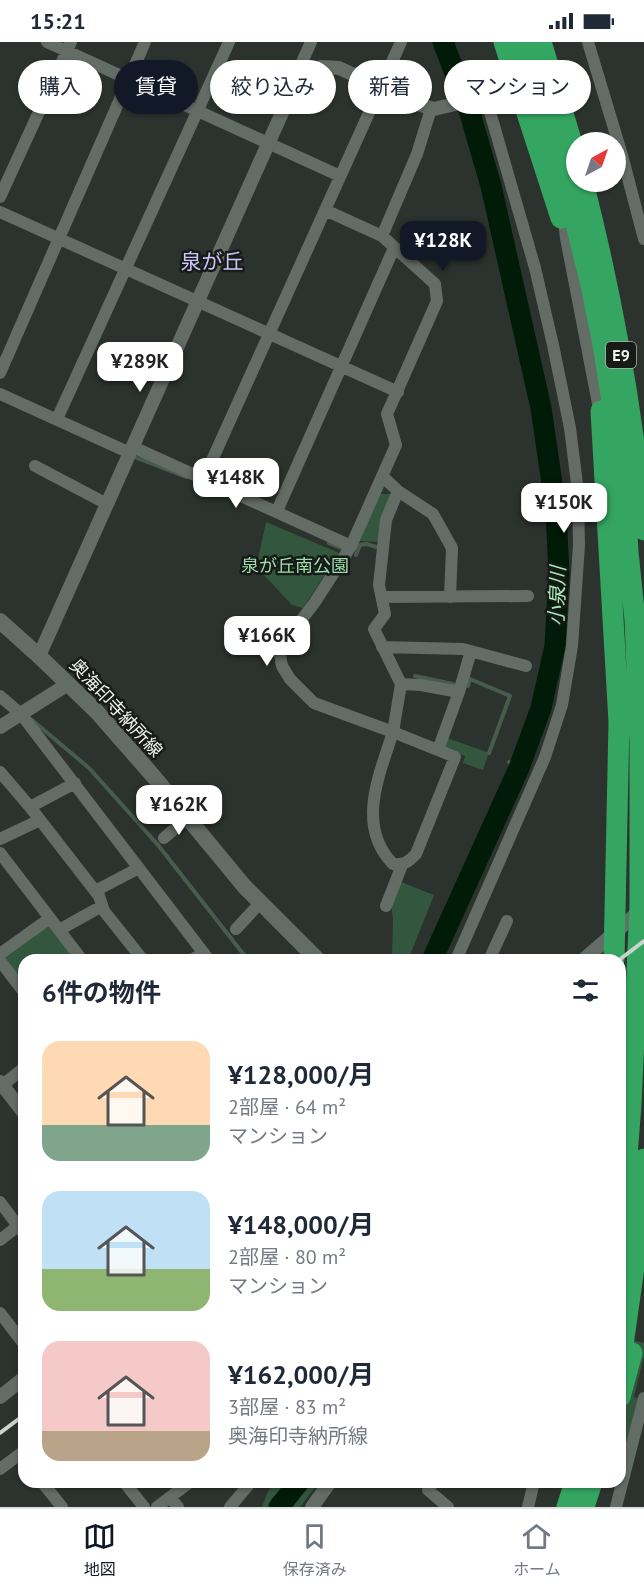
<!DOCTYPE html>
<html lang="ja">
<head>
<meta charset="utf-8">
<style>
	:root { --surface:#fff; --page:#f6f6f7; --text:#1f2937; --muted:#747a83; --line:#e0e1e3; --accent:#111827 }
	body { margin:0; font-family:"PT Sans","Noto Sans JP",sans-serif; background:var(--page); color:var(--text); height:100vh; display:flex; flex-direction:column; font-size:22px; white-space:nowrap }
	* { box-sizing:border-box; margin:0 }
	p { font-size:20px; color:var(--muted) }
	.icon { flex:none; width:33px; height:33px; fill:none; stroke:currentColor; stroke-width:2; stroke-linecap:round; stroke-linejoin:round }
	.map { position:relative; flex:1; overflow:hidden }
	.drawer { position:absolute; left:18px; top:912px; width:608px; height:534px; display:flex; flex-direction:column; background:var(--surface); border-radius:18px; box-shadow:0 2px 4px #0004 }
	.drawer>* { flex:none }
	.guide { position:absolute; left:18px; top:18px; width:609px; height:54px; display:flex; gap:12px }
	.needle { width:39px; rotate:40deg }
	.tools { position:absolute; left:566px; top:90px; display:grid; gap:12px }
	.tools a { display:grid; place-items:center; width:60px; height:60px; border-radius:50%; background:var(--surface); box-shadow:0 2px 4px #0004; font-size:30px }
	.price { position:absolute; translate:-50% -51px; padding:0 14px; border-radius:12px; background:#fff; color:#222; font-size:20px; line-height:39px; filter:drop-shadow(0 2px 3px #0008) }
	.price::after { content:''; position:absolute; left:50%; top:36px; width:18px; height:14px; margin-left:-9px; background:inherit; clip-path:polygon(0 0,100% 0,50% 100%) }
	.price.active { background:var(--accent); color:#fff }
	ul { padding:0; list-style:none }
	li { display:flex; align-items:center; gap:18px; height:150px; padding:0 24px }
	li span { display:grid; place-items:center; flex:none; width:168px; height:120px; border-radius:18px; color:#555 }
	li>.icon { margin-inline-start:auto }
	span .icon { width:72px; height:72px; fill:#fffc; stroke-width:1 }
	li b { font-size:26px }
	h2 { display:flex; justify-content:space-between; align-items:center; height:72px; padding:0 24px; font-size:26px }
	.chip { padding:0 21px; border-radius:27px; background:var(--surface); box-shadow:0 2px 4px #0004; font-size:21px; line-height:54px }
	.chip.active { background:var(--accent); color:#fff }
	.status { display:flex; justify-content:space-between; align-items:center; height:42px; padding:0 30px; background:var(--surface); direction:ltr }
	.status svg { height:16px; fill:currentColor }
	.tab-bar { display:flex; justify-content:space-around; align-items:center; height:84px; border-top:2px solid var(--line); background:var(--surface); font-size:16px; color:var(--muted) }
	.tab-bar a { display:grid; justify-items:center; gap:3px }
	.tab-bar .active { color:var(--accent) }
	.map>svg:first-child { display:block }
</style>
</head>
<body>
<div class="status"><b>15:21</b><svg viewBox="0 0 49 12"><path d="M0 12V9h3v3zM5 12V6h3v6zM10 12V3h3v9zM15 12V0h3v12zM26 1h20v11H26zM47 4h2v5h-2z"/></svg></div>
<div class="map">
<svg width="644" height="1465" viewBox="0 0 644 1465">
	<rect width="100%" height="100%" fill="#2c332e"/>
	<!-- green -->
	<path fill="#33573e" d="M379 452H390V456L380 500 359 499Z
		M266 480 339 511 303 566 292 563 263 532 258 517Z
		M447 696 487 710 488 713 483 728 463 721 465 714 445 706Z
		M401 840 434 853 408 918H392L393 877 391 863Z
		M45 884 50 885 71 913 70 918H24V945L4 920 5 914Z
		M620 1295 644 1301V1314L634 1355 638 1356 623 1416 620 1415Z
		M276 1440H291L272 1465H262L268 1449Z
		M307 1440H319L300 1465H287Z"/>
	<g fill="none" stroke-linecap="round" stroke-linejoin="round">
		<!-- stream -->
		<path stroke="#485c4e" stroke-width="4" d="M137 416 186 435
			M329 501 341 506
			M356 513 360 503 366 502 377 505
			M415 634 453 642
			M468 644 470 637 510 654 489 711
			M32 678 89 726 158 803 248 918
			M509 720 519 726"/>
		<!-- river -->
		<path stroke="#001b08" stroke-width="21" d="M432 918 519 726 541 666 555 604 559 532 556 469 541 366 491 144 469 68 443 0
			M279 1465 299 1440"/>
		<!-- minor -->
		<path stroke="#646c66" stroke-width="12" d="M47 0 340 134
			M588 0 622 113 644 197
			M300 37 298 29 311 0
			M0 155 71 0
			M325 168 382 194 435 242 437 259 387 372 396 403 351 504 315 560 284 601 280 613 282 624 290 637 314 661 393 690 401 642 374 587 385 572 379 543 386 478 398 449
			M0 170 398 350
			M382 194 417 112 431 67
			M0 331 145 0
			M0 352 130 411
			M57 377 229 0
			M133 405 351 504
			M35 424 107 462
			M382 434 398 449 433 472 452 506 450 555
			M204 436 401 0
			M277 469 394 206
			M382 555 528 554
			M382 605 463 607 526 624
			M401 642 421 643 459 650 438 708
			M459 650 471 609
			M0 654 21 672 209 918
			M393 690 455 715 416 812C408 820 405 823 393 822 356 784 379 734 393 690Z
			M0 730 30 765
			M75 741 30 765 99 854 104 869 143 918
			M164 796 187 776
			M0 797 40 778
			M0 811 82 918
			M95 849 139 826
			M386 864 402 823
			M236 887 260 861
			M59 888 102 864
			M0 912 50 876
			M191 918 204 911
			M456 918 545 715 562 663 572 604 579 503 578 450 570 386 553 303 535 226 486 56
			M489 918 507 879
			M0 919 24 950
			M0 1045 24 1026
			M0 1160 24 1192
			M0 1198 23 1180
			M0 1271 24 1302
			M0 1427 24 1409
			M42 1440 62 1465
			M124 1440 144 1465
			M434 1440 428 1448 448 1465
			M170 1455 178 1465
			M157 1465 190 1440
			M230 1465 251 1440
			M528 1465 534 1440
			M616 1465 644 1356"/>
		<!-- tertiary -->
		<path stroke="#646c66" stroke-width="14" d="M564 169 567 196 602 377
			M39 614 294 44 304 33 312 28 321 25 339 26 418 62 434 67 526 45
			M0 685 68 642
			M583 918 642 867
			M0 1040 24 1071
			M0 1355 24 1336
			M312 1465 330 1440"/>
		<!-- secondary -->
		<path stroke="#646c66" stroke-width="16" d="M0 579 39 614 97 670 154 735 244 844 318 918"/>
		<!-- motorway -->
		<path stroke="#34a661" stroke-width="21" d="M504 0 561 176
			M525 0 566 141 591 243 604 308 624 437 628 510 635 578 640 698V863L631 1062 620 1205
			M541 0 576 114
			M583 140C612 254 633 370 644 488
			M601 369 619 680 614 918
			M620 1324 638 1197 644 1117
			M620 1355 632 1311
			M567 1465 575 1440
			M584 1465 592 1440"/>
		<!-- rail -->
		<path stroke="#cdd2ce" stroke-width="4" d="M619 918 644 899
			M0 1391 24 1373"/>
	</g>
	<g text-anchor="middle" stroke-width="5" stroke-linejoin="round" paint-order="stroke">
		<!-- shield labels -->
		<rect fill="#171a17" stroke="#aeb3af" stroke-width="1.5" x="606" y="300" width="30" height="26" rx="4.5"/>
		<g font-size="16" font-weight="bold" fill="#eff4f0">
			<text x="621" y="319">E9</text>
		</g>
		<!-- park labels -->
		<g font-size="18" fill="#9adfad" stroke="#171a17">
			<text x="295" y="530">泉が丘南公園</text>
		</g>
		<!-- street labels -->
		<g font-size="18" fill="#eff4f0" stroke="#171a17">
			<text transform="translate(116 666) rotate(47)" y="6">奥海印寺納所線</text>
		</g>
		<!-- water labels -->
		<g font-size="20" font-style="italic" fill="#a7edba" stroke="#171a17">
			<text transform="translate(557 554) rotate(-88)" y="7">小泉川</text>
		</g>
		<!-- quarter labels -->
		<g font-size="21" fill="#cfc3fd" stroke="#171a17">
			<text x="212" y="227">泉が丘</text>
		</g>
	</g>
</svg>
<div class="tools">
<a><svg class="needle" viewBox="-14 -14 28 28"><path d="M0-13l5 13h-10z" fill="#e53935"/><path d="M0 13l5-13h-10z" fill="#747a83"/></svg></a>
</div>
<b class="price active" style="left:443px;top:230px">¥128K</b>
<b class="price" style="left:140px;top:351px">¥289K</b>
<b class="price" style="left:236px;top:467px">¥148K</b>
<b class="price" style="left:564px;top:492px">¥150K</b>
<b class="price" style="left:267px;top:625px">¥166K</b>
<b class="price" style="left:179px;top:794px">¥162K</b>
<div class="guide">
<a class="chip">購入</a>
<a class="chip active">賃貸</a>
<a class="chip">絞り込み</a>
<a class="chip">新着</a>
<a class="chip">マンション</a>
</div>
<section class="drawer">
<h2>6件の物件<svg class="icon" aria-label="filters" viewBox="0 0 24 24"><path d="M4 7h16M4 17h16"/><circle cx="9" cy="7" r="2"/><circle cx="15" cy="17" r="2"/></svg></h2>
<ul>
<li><span style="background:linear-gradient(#ffd9b3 70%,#7fa58c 0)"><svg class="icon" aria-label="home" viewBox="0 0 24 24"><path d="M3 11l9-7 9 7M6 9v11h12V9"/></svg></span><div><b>¥128,000/月</b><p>2部屋 · 64 m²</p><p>マンション</p></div></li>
<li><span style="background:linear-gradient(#bfe0f5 65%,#8fb573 0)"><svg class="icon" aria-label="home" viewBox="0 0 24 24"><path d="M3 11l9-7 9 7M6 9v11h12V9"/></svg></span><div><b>¥148,000/月</b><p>2部屋 · 80 m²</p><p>マンション</p></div></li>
<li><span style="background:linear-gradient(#f6c9c9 75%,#b9a48a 0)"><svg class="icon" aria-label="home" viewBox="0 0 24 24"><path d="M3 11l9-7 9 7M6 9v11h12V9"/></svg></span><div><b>¥162,000/月</b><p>3部屋 · 83 m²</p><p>奥海印寺納所線</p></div></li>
</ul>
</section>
</div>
<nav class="tab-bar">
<a class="active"><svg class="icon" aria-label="map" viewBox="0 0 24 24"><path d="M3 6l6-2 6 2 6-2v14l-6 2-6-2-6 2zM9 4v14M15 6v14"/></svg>地図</a>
<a><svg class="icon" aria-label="saved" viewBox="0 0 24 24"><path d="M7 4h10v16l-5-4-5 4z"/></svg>保存済み</a>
<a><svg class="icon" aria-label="home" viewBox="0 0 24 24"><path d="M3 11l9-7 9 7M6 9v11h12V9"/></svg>ホーム</a>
</nav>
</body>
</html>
